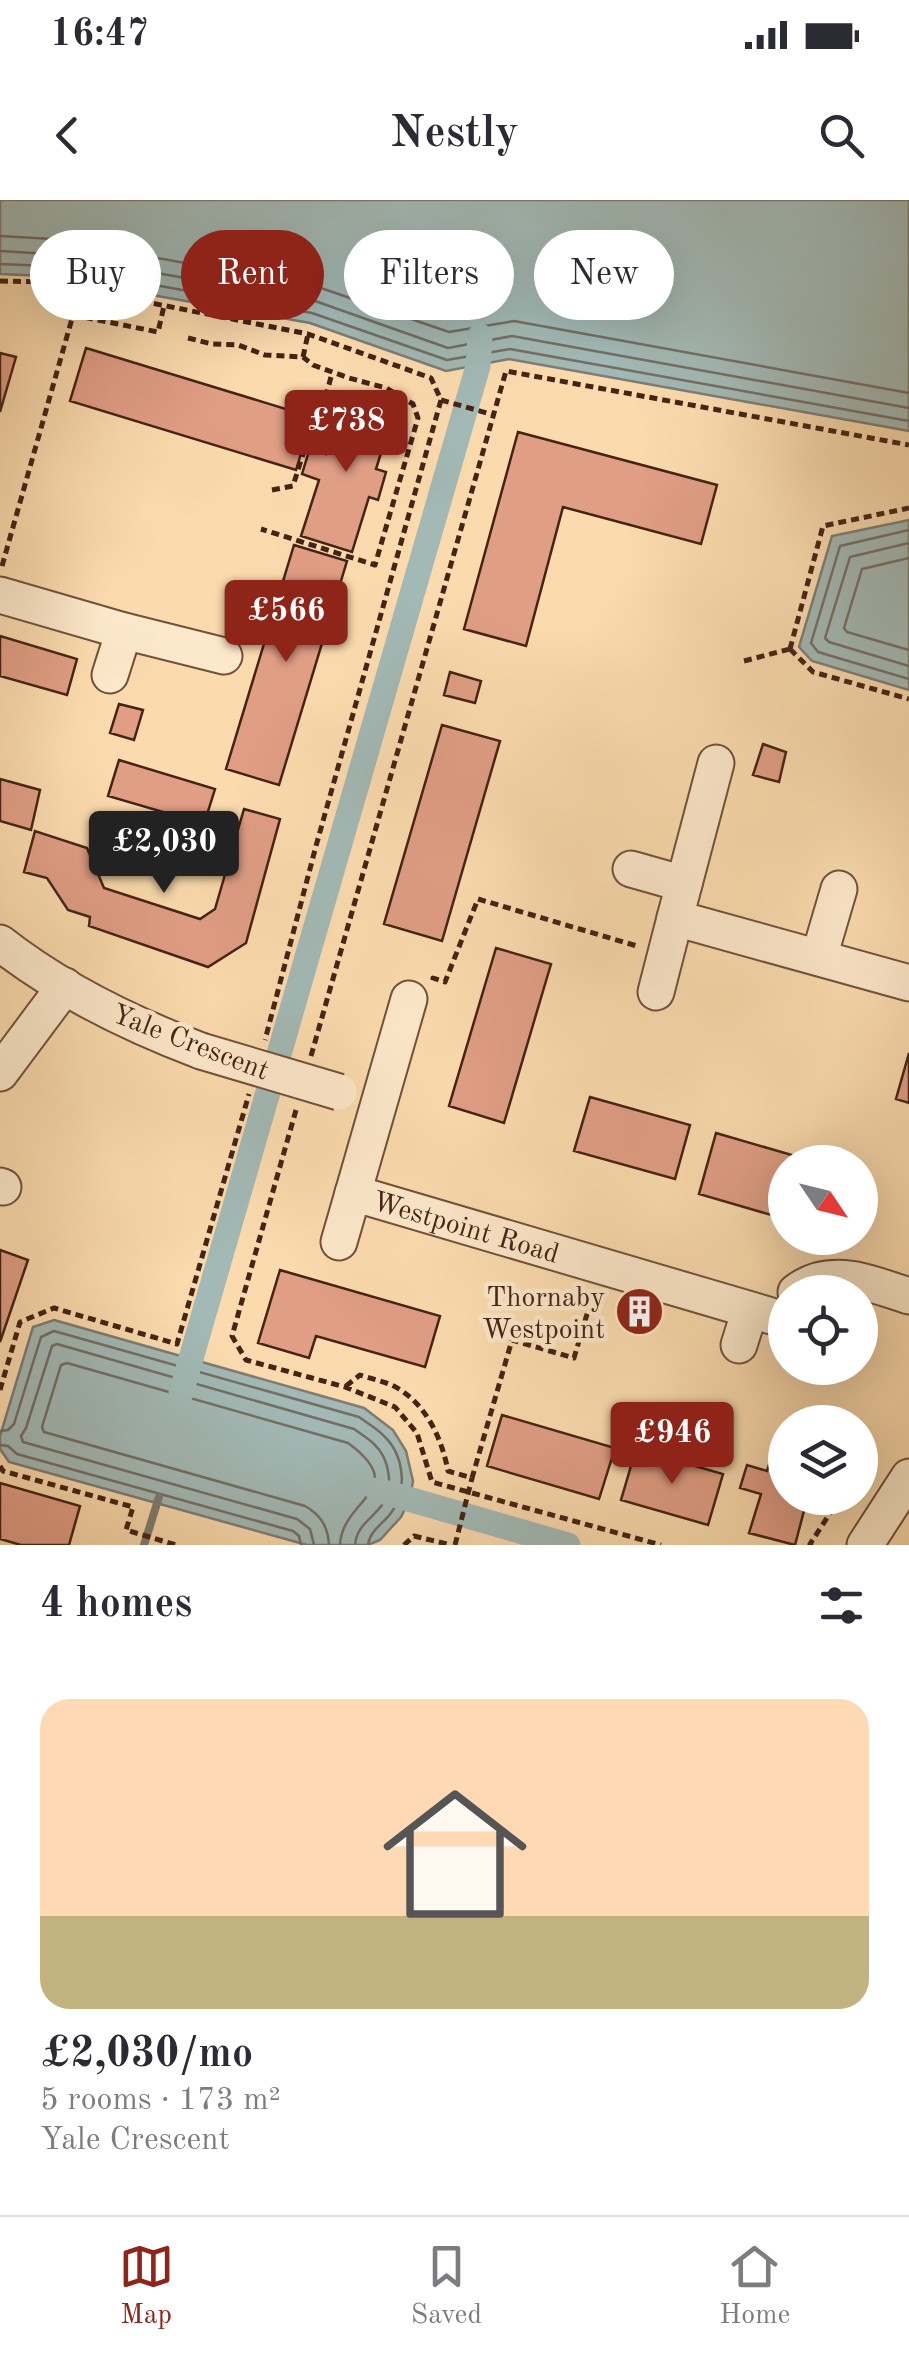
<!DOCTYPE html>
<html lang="en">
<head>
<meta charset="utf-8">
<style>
	:root { --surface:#fff; --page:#f7f7f7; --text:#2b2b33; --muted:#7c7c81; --line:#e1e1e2; --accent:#8f2418 }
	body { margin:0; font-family:"Old Standard TT",serif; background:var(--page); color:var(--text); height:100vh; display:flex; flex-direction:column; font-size:38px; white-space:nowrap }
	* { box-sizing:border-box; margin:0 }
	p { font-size:32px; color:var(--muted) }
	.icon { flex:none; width:55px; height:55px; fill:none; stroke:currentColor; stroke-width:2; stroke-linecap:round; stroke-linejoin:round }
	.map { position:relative; height:1345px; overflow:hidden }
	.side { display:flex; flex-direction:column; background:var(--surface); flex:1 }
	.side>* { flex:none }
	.banner { position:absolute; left:30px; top:30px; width:850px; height:90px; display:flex; gap:20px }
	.needle { width:65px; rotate:125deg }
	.controls { position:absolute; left:768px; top:945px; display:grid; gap:20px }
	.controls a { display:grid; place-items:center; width:110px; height:110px; border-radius:50%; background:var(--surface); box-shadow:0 10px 40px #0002; font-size:50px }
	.price { position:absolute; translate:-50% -85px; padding:0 22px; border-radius:10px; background:var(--accent); color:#fff; font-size:32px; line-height:65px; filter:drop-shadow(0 2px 5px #0008) }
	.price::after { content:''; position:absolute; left:50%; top:60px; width:30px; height:22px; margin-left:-15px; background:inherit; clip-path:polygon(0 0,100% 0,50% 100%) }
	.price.on { background:#222; color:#fff }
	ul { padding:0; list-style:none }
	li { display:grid; align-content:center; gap:20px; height:530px; padding:0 40px }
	li span { display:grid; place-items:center; height:310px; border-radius:30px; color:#555 }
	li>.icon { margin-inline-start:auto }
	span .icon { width:180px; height:180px; fill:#fffc; stroke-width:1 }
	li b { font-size:42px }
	h2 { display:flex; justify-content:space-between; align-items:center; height:120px; padding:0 40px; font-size:42px }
	.pill { padding:0 35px; border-radius:45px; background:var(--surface); box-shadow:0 10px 40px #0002; font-size:35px; line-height:90px }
	.pill.on { background:var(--accent); color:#fff }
	.status { display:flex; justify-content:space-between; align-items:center; height:70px; padding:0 50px; background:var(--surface); direction:ltr }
	.status svg { height:28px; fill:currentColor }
	header { display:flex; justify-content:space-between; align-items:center; height:130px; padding:0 40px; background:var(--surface); font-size:45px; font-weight:800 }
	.menu { display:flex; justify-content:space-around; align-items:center; height:140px; border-top:2px solid var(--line); background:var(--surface); font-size:28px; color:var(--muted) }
	.menu a { display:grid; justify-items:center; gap:5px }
	.menu .on { color:var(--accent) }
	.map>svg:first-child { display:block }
</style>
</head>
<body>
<div class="status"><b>16:47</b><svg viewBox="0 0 49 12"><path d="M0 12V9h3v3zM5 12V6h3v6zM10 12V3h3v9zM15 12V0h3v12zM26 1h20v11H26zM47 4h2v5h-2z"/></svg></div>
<header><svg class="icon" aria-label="back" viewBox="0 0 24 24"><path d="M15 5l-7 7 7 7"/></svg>Nestly<svg class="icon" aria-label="search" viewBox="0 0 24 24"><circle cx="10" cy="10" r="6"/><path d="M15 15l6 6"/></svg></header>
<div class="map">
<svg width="909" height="1345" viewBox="0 0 909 1345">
	<rect width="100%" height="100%" fill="#fbdbae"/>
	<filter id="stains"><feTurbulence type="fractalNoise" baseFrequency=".002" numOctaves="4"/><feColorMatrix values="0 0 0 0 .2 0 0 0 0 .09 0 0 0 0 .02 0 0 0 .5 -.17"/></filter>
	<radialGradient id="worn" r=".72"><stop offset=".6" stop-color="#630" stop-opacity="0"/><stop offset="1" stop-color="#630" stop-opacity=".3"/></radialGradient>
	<!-- water -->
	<path fill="#a2b9b5" stroke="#7d7d75" stroke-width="2.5" d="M0 0H909V231L509 159 446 171 310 123 45 76 0 74Z
		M909 320V490L812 461 799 447 832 336Z
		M54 1120 364 1208 393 1230 406 1251 413 1281 410 1299 401 1317 380 1340 368 1345H307L9 1262 0 1249V1236L33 1127Z"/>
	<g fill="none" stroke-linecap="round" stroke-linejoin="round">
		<!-- shore -->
		<path stroke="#746e65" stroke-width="2.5" d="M0 36 52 39 318 87 449 132 514 121 909 193
			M0 51 49 54 315 101 448 148 512 136 909 208
			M0 64 47 66 312 113 447 160 510 149 909 221
			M909 330 840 346 811 443 818 452 909 479
			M909 343 850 357 825 438 829 442 909 466
			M909 358 862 369 844 428 847 432 909 450
			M0 1231 8 1230 14 1224 41 1137 54 1131 359 1217C367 1223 378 1229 385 1237 404 1256 408 1291 391 1313 383 1324 370 1330 368 1345
			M0 1245 8 1246 17 1254 293 1331 299 1336 301 1345
			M314 1345 310 1329 297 1319 23 1242 21 1236 26 1228 52 1146 57 1144 354 1229C361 1234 369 1239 374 1244 390 1259 394 1287 382 1305 371 1320 357 1325 355 1345
			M329 1345C328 1327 321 1315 305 1306L44 1232 42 1227 61 1165 67 1163 348 1243C412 1290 342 1298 340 1345"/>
		<!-- stream -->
		<path stroke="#7d7d75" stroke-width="8" d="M144 1345 159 1297"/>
		<!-- canal -->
		<path stroke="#a2b9b5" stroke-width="25" d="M181 1193 478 166 480 136
			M377 1290 568 1345"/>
	</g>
	<!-- building -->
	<path fill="#e09e85" stroke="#452315" stroke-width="2.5" d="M86 148 312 217 296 270 70 201Z
		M0 153 16 157 0 212Z
		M343 199 393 215 376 269 386 272 378 300 369 297 352 352 301 336 319 280 302 274 310 248 326 254Z
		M518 232 717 285 701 344 563 307 526 446 464 429Z
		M294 345 347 361 279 585 226 569Z
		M0 436 77 459 67 495 0 476Z
		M450 472 481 481 475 503 444 495Z
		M119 504 143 510 134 540 110 533Z
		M442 525 500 541 442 741 384 724Z
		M763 544 786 552 779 582 753 575Z
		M119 560 215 589 204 624 108 596Z
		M0 579 40 590 31 630 0 621Z
		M244 609 280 619 246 743 208 767 89 726 90 717 68 710 47 678 24 672 35 631 87 648 104 688 200 719 215 709Z
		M496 748 551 764 504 923 449 906Z
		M909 853V903L896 899Z
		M590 897 690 925 675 979 574 951Z
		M716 933 809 960 808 962H785V1019L699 994Z
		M0 1050 28 1060 0 1142Z
		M280 1070 440 1116 425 1167 316 1136 309 1158 258 1143Z
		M502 1215 615 1248 599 1299 487 1266Z
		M779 1232 785 1234V1298H820L816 1311 805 1307 795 1345 749 1333 761 1294 740 1288 747 1265 767 1271Z
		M636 1249 723 1274 708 1325 621 1300Z
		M0 1283 80 1306 69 1345H21L0 1339Z"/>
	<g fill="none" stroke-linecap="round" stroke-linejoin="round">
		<defs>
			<g id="minor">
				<path d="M0 395 124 431 224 456"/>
				<path d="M110 475 124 431"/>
				<path d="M716 563 675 718 909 783"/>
				<path d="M631 669 684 684"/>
				<path d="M0 743C60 790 130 824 201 851"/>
				<path d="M819 757 839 689"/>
				<path d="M656 792 675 718"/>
				<path d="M0 873 65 786"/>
				<path d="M0 986 3 987"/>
				<path id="s1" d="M353 993 785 1120"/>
				<path d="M339 1042 409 799"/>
				<path d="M796 1092C831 1065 871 1084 909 1096"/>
				<path d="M739 1145 750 1110"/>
				<path d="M865 1345 909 1277"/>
			</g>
		</defs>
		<!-- minor casing -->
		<use href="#minor" stroke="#72513b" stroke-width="39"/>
		<!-- path -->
		<path stroke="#452315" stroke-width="5" stroke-dasharray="8 5" stroke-linecap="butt" d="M0 81 45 82 308 134 431 178 441 200 316 646 265 840
			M188 138 212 144 238 145 265 155 303 157 313 165 349 178 386 188 413 204 418 218 375 365 261 329
			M303 157 308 134
			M441 200 494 215
			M272 290 293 286 312 225 321 215 332 173
			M2 366 73 115 158 132 164 106
			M790 449 823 326 909 308
			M790 449 813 472 909 499
			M744 461 790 449
			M433 780V778L445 782 478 699 637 746
			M311 856 506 171 909 245
			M296 910 232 1136 246 1160 345 1187 395 1207 417 1233 432 1282 661 1345
			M346 1186 360 1175C372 1179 388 1182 399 1189 428 1207 442 1240 448 1271L472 1278 512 1140 574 1158 593 1094
			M0 1190 20 1122 54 1108 177 1144 249 894
			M0 1266 3 1271 133 1307 126 1330 176 1345
			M404 1345 414 1336 451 1345
			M813 1345 810 1344 840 1298"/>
		<!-- minor -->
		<use href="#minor" stroke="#fce8ca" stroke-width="35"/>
		<defs>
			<path id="minor-bridge" d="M201 851 339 892"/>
		</defs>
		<!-- minor-bridge casing -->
		<use href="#minor-bridge" stroke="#72513b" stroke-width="39" stroke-linecap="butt"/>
		<!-- path-bridge -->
		<path stroke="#452315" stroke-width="5" stroke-dasharray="8 5" stroke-linecap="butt" d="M455 1345 472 1278"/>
		<!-- minor-bridge -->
		<use href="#minor-bridge" stroke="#fce8ca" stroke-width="35"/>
	</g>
	<!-- icons -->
	<defs>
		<symbol id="building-disc" viewBox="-11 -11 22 22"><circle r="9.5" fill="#8f2418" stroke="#fce8ca"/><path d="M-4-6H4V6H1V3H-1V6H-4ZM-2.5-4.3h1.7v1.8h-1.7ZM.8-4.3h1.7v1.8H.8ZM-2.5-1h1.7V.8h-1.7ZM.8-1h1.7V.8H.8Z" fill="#fff"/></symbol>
	</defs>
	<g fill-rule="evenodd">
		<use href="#building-disc" x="612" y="1084" width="55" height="55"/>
	</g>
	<g text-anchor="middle" stroke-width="9" stroke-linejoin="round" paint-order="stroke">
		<!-- street labels -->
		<g font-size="28" fill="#452315" stroke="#fce8ca">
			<text transform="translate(191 841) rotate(21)" y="10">Yale Crescent</text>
			<text dy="10" stroke="none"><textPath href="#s1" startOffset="118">Westpoint Road</textPath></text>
		</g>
		<!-- poi labels -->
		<g font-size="28" fill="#452315" stroke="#fce8ca" text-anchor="end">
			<text x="605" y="1106">Thornaby<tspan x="605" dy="32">Westpoint</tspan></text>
		</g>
	</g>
	<rect width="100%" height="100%" filter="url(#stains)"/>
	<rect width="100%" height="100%" fill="url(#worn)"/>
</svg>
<div class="controls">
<a><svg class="needle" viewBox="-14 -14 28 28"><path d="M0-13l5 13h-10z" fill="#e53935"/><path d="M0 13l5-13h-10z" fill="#7c7c81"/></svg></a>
<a><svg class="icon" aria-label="locate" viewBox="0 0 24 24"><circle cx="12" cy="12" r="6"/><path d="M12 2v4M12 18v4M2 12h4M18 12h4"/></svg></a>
<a><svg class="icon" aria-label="layers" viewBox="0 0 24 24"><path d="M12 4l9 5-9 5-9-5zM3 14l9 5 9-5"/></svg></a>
</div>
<b class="price" style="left:346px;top:275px">£738</b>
<b class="price" style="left:286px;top:465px">£566</b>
<b class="price on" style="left:164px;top:696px">£2,030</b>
<b class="price" style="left:672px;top:1287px">£946</b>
<div class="banner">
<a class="pill">Buy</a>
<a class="pill on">Rent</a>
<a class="pill">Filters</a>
<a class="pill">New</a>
</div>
</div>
<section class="side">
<h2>4 homes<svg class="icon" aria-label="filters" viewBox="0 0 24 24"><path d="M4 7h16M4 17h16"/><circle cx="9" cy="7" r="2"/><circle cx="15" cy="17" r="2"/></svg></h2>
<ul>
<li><span style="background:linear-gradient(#ffd9b3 70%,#c2b280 0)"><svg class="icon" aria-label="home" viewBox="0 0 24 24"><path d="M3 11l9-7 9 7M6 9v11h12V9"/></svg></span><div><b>£2,030/mo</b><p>5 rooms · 173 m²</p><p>Yale Crescent</p></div></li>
</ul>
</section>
<nav class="menu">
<a class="on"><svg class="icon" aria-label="map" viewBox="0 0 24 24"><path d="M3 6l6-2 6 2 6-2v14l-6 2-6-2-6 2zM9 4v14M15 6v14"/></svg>Map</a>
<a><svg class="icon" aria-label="saved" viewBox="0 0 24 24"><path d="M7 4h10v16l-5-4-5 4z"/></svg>Saved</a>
<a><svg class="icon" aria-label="home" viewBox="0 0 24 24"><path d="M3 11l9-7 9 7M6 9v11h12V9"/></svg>Home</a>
</nav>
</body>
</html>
